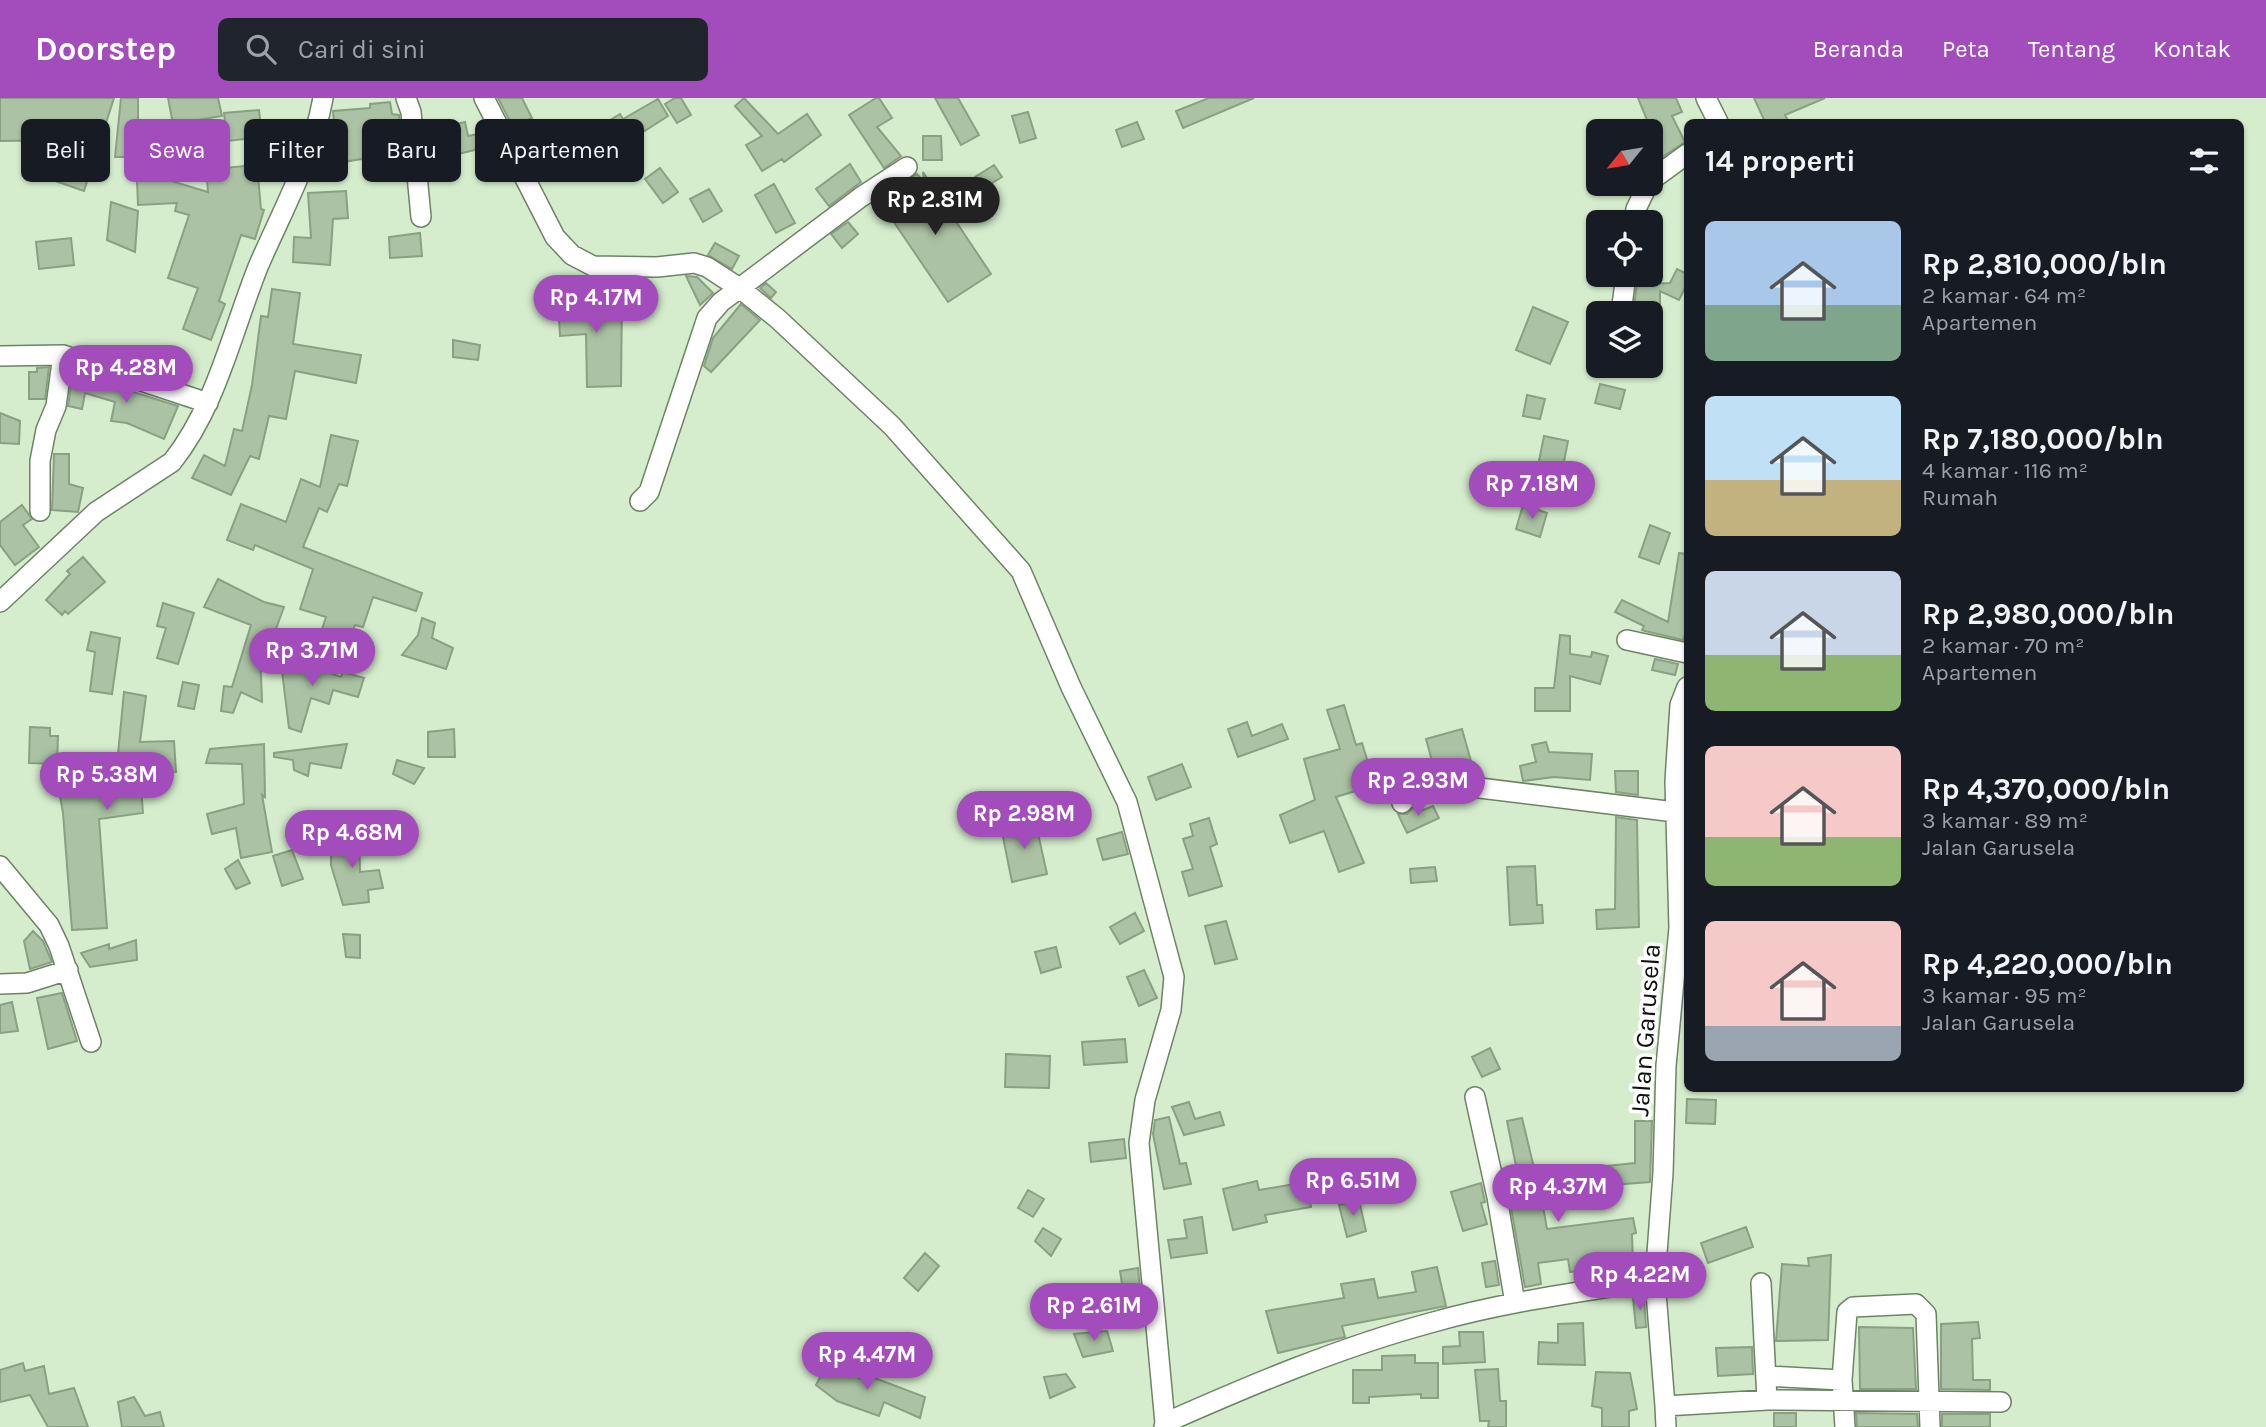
<!DOCTYPE html>
<html lang="id">
<head>
<meta charset="utf-8">
<style>
	:root { --surface:#171b24; --page:#20242c; --text:#f1f3f6; --muted:#9ea1a6; --accent:#a24dbb }
	body { margin:0; font-family:Karla,sans-serif; background:var(--page); color:var(--text); height:100vh; display:flex; flex-direction:column; font-size:26px; white-space:nowrap }
	* { box-sizing:border-box; margin:0 }
	p { font-size:23px; color:var(--muted) }
	.icon { flex:none; width:38px; height:38px; fill:none; stroke:currentColor; stroke-width:2; stroke-linecap:round; stroke-linejoin:round }
	.map { position:relative; flex:1; overflow:hidden }
	.panel { position:absolute; left:1684px; top:21px; width:560px; height:973px; display:flex; flex-direction:column; background:var(--surface); border-radius:10px; box-shadow:0 2px 5px #0004 }
	.panel>* { flex:none }
	.hud { position:absolute; left:21px; top:21px; width:665px; height:63px; display:flex; gap:14px }
	.needle { width:46px; rotate:240deg }
	.tools { position:absolute; left:1586px; top:21px; display:grid; gap:14px }
	.tools a { display:grid; place-items:center; width:77px; height:77px; border-radius:10px; background:var(--surface); box-shadow:0 2px 5px #0004; font-size:35px }
	.price { position:absolute; translate:-50% -60px; padding:0 16px; border-radius:24px; background:var(--accent); color:#fff; font-size:23px; line-height:46px; filter:drop-shadow(0 2px 4px #0008) }
	.price::after { content:''; position:absolute; left:50%; top:42px; width:21px; height:16px; margin-left:-10px; background:inherit; clip-path:polygon(0 0,100% 0,50% 100%) }
	.price.selected { background:#222; color:#fff }
	ul { padding:0; list-style:none }
	li { display:flex; align-items:center; gap:21px; height:175px; padding:0 21px }
	li span { display:grid; place-items:center; flex:none; width:196px; height:140px; border-radius:10px; color:#555 }
	li>.icon { margin-inline-start:auto }
	span .icon { width:84px; height:84px; fill:#fffc; stroke-width:1 }
	li b { font-size:30px }
	h2 { display:flex; justify-content:space-between; align-items:center; height:84px; padding:0 21px; font-size:30px }
	.chip { padding:0 24px; border-radius:10px; background:var(--surface); box-shadow:0 2px 5px #0004; font-size:24px; line-height:63px }
	.chip.selected { background:var(--accent); color:#fff }
	header { display:flex; align-items:center; gap:42px; box-sizing:border-box; height:98px; padding:0 35px; background:var(--accent); color:#fff }
	header strong { font-size:33px }
	nav { display:flex; gap:38px; margin-inline-start:auto; font-size:24px }
	.search { width:490px; height:63px; background:var(--page); display:flex; align-items:center; gap:18px; box-sizing:border-box; padding:0 24px; border-radius:10px; color:var(--muted); font-size:26px }
	.map>svg:first-child { display:block }
</style>
</head>
<body>
<header>
<strong>Doorstep</strong>
<div class="search"><svg class="icon" aria-label="search" viewBox="0 0 24 24"><circle cx="10" cy="10" r="6"/><path d="M15 15l6 6"/></svg>Cari di sini</div>
<nav><a>Beranda</a><a>Peta</a><a>Tentang</a><a>Kontak</a></nav>
</header>
<div class="map">
<svg width="2266" height="1329" viewBox="0 0 2266 1329">
	<rect width="100%" height="100%" fill="#d5edcd"/>
	<!-- building -->
	<path fill="#abc3a4" stroke="#89a082" stroke-width="2" d="M0 0H114L84 93 52 82 66 42 0 43Z
		M121 0H138V24L168 25V82L208 94 205 57 223 56 224 70 257 67 261 111 264 112 255 141 241 137 219 203 225 206 211 242 183 231 198 190 168 180 189 117 175 113 177 105 138 107 136 59H115Z
		M168 0H218L222 18 173 26Z
		M498 0H522L532 20 513 29Z
		M675 0H681L691 17 677 25 665 6Z
		M744 0 778 36 807 16 821 37 784 64 782 61 762 73 746 47 762 38 735 8Z
		M876 0H879L892 20 877 29 901 58 884 70 849 17Z
		M935 0H958L979 37 961 47Z
		M1209 0H1254L1183 30 1176 13Z
		M1638 0H1676L1682 14 1672 18 1685 44 1662 59Z
		M1754 0H1825L1785 17 1789 24H1765Z
		M658 1 668 18 615 52 600 28 620 16 623 21Z
		M390 4 392 16 399 17 404 66 395 67 393 56 337 65 333 13 370 10V6Z
		M259 12 262 39 227 43 224 15Z
		M1028 14 1036 40 1020 45 1012 18Z
		M465 24 468 38 483 35 487 49 454 57 447 28Z
		M1137 24 1144 41 1122 49 1116 32Z
		M923 38H941L942 62H923Z
		M850 66 861 84 829 108 816 91Z
		M994 67 1002 79 982 91 975 79Z
		M660 70 678 94 663 105 645 81Z
		M923 74 991 176 948 204 879 102 917 76 924 84Z
		M774 86 795 125 776 135 755 97Z
		M709 91 722 113 703 124 690 101Z
		M346 93 348 120 333 121 330 167 293 164 294 139 311 140 308 95Z
		M111 104 138 113 135 154 107 142Z
		M848 124 858 136 842 150 831 136Z
		M420 135 422 158 390 160 389 139Z
		M71 140 74 167 39 171 36 144Z
		M715 145 739 158 732 171 708 157Z
		M1677 171 1687 176V186L1679 202 1660 193V215H1633L1637 186 1670 185Z
		M686 178 697 179 713 195 700 207Z
		M766 185 776 194 771 200 760 190Z
		M272 191 300 195 293 246 361 257 356 285 295 273 286 321 269 318 259 361 250 358 231 397 192 380 204 357 225 368 234 331 242 333 252 287 261 218 268 219Z
		M622 198 621 288 587 289 586 236 560 238 558 201Z
		M741 206 760 222 711 274 704 268 713 240Z
		M1533 209 1568 224 1550 266 1516 252Z
		M453 242 480 247 478 262 453 259Z
		M49 269 45 301H29V274H37V270Z
		M73 275 178 308 164 341 127 325 111 323 115 304 85 295 82 311 68 308Z
		M1600 286 1625 292 1620 311 1595 305Z
		M1527 297 1545 301 1540 321 1523 318Z
		M0 315 20 323 19 346 0 345Z
		M331 337 358 343 347 388 339 386 327 414 319 410 303 449 422 495 416 513 373 499 363 529 355 527 347 549 319 540 326 519 300 511 313 471 255 447 253 452 227 442 241 406 286 424 301 381 320 389Z
		M1544 338 1568 343 1562 374 1538 368Z
		M54 356H69V386L83 390 78 414 52 412Z
		M22 407 32 421 23 427 39 449 15 467 0 447V424Z
		M1523 407 1547 415 1540 439 1516 431Z
		M1650 427 1670 435 1659 466 1639 459Z
		M1679 455 1687 456V531L1683 542 1645 533 1642 532 1644 528 1615 514 1622 502 1668 524Z
		M83 459 105 484 68 516 65 513 62 517 46 502 70 476 67 473Z
		M218 481 264 504 284 509 269 550H260L262 604 241 594 233 615 221 613 224 588 232 589 251 527 204 509Z
		M163 505 194 515 178 566 157 560 166 530 157 528Z
		M422 520 435 525 432 540 453 550 446 571 402 557 418 537Z
		M91 534 120 540 112 596 90 593 95 554 87 552Z
		M1560 537 1570 538V556L1591 559 1592 554 1608 558 1600 586 1570 578V613H1535V590H1554Z
		M280 557 341 579 343 574 364 580 358 599 333 592 329 606 311 600 301 634 289 630Z
		M1655 561 1678 566 1675 577 1652 572Z
		M183 584 199 587 194 611 178 608Z
		M124 594 146 598 140 644 174 643 176 674 140 675 143 715 99 721 107 830 72 832 63 715 57 681 76 678 77 687 114 686 111 659 118 656Z
		M1344 607 1356 647 1362 645 1375 687 1336 699 1364 765 1339 774 1324 733 1290 745 1280 717 1315 702 1304 661 1340 651 1327 612Z
		M1247 624 1252 638 1282 626 1288 641 1238 659 1228 631Z
		M30 629 50 630V638H58L57 666 29 665Z
		M454 631 455 659H428V634Z
		M1462 631 1474 674H1435L1426 641Z
		M1546 644 1549 654 1592 656 1590 682 1554 679 1523 683 1520 668 1536 664 1532 647Z
		M264 646 265 699 262 697 272 754 241 760 236 730 212 736 207 716 244 706 242 666 206 665 210 651Z
		M347 646 341 670 310 665 308 678 294 672 293 662 274 659V655Z
		M397 662 424 670 414 686 393 676Z
		M1182 666 1191 689 1156 702 1148 679Z
		M1615 673H1638V697L1616 694Z
		M1415 708 1418 714 1433 708 1439 720 1407 735 1398 716H1407Z
		M1616 719 1637 722 1639 829 1597 831 1596 812 1615 811Z
		M1209 720 1217 746 1210 749 1222 788 1189 798 1182 774 1193 771 1183 741 1193 738 1190 726Z
		M1035 722 1047 776 1012 784 1001 729Z
		M1122 734 1128 756 1103 762 1097 741Z
		M331 736H359L360 774 379 772 383 790 368 792 369 804 343 807 331 767Z
		M292 752 303 781 282 788 273 758Z
		M238 762 250 785 236 791 225 771Z
		M1535 768 1537 807H1542L1543 825 1510 827 1507 769Z
		M1435 769 1437 783 1411 785 1410 771Z
		M1135 815 1144 833 1120 846 1110 829Z
		M1226 823 1237 861 1215 866 1205 828Z
		M33 833 43 843 52 864 30 871 24 843Z
		M343 836 360 837V860L346 859Z
		M136 842 137 862 90 869 81 855 109 846V851Z
		M1056 849 1061 869 1041 875 1035 854Z
		M1144 872 1157 900 1139 908 1127 879Z
		M62 895 77 943 48 951 37 900Z
		M12 904 18 933 0 935V907Z
		M1125 941 1127 964 1084 967 1082 944Z
		M1490 950 1500 971 1482 979 1472 959Z
		M1006 956 1050 958 1049 990 1005 989Z
		M1687 1001 1716 1002 1715 1026 1686 1025Z
		M1189 1004 1195 1021 1220 1014 1224 1027 1184 1037 1172 1009Z
		M1169 1019 1180 1066 1186 1065 1191 1086 1164 1091 1153 1036 1155 1022Z
		M1522 1020 1535 1074 1548 1071 1552 1095 1541 1097 1547 1131 1633 1120 1636 1135 1632 1136 1633 1165 1610 1166V1175H1596V1170L1570 1174 1568 1161 1538 1165 1541 1186 1525 1189 1506 1081 1518 1078 1507 1023Z
		M1635 1023H1652L1650 1084 1599 1088 1597 1069 1635 1065Z
		M1124 1041 1126 1060 1091 1064 1089 1045Z
		M1257 1083 1259 1092 1307 1084 1311 1109 1265 1117 1267 1124 1233 1132 1223 1091Z
		M1481 1085 1485 1104 1481 1105 1487 1126 1463 1133 1451 1094Z
		M1028 1092 1044 1101 1033 1119 1018 1110Z
		M1359 1102 1366 1133 1347 1139 1339 1107Z
		M1202 1119 1207 1155 1171 1160 1168 1142 1187 1140 1184 1122Z
		M1746 1129 1753 1149 1708 1165 1701 1145Z
		M1043 1130 1061 1141 1051 1158 1035 1143Z
		M925 1155 939 1168 918 1193 904 1180Z
		M1831 1157 1828 1242 1776 1243 1782 1166 1809 1168 1808 1160Z
		M1495 1163 1499 1187 1486 1189 1482 1165Z
		M1437 1169 1446 1208 1342 1228 1345 1239 1278 1255 1266 1213 1344 1200 1341 1186 1374 1181 1378 1200 1416 1194 1412 1174Z
		M1138 1170 1142 1210 1126 1212 1120 1173Z
		M1644 1199 1646 1229 1636 1230 1633 1200Z
		M1978 1224 1980 1240 1972 1241 1973 1282H1990V1292L1941 1291V1226Z
		M1583 1225 1585 1267 1538 1266 1539 1244 1558 1245V1226Z
		M1859 1229 1913 1230 1916 1291H1860Z
		M1107 1233 1113 1253 1083 1259 1074 1236Z
		M1459 1234H1483L1485 1264 1443 1266V1249L1460 1248Z
		M1752 1249 1753 1276 1718 1278 1716 1250Z
		M1415 1257V1265H1438V1300H1421V1296L1369 1299V1305H1353V1272H1382V1258Z
		M830 1261 865 1284 867 1277 925 1299 920 1320 884 1304 879 1318 837 1303 816 1287Z
		M23 1265 25 1273 44 1268 49 1296 74 1290 88 1329H48L30 1297 0 1304V1272Z
		M1498 1271 1500 1303H1506V1329H1488L1489 1323H1480L1475 1272Z
		M1596 1274 1630 1275 1637 1311 1629 1313V1329H1602V1310L1592 1308Z
		M1066 1276 1075 1289 1050 1300 1044 1279Z
		M134 1299 145 1318 160 1314 164 1329H122L118 1304Z
		M1774 1315H1796V1329H1774Z
		M1856 1315 1917 1316 1918 1329H1857Z
		M1942 1316H1990V1329H1942Z"/>
	<g fill="none" stroke-linecap="round" stroke-linejoin="round">
		<defs>
			<path id="minor" d="M406 0 411 14 421 119
				M484 0 555 139 572 157 593 168 657 169 694 165 707 169 741 191 778 221 892 328 1021 473 1071 589 1127 704 1174 879 1171 912 1145 1002 1139 1045 1165 1325
				M1706 0 1718 24
				M1650 83 1687 56
				M1634 124 1636 111 1648 86
				M1621 215 1626 177
				M0 258 63 257 208 305
				M640 403 649 394 707 220 721 204 861 99 907 69
				M40 413V363L46 332 56 308 63 257
				M0 504 96 414 172 364C216 309 232 234 258 169 282 113 312 61 323 0
				M1627 542 1687 555
				M1687 589 1680 607 1675 683 1679 830 1666 968 1663 1075 1655 1182 1665 1308 1767 1302 2001 1304
				M1402 705C1415 688 1426 687 1447 686L1675 714
				M0 768 49 827 59 848 91 944
				M0 886 27 885 68 872
				M1475 999 1497 1099 1515 1205
				M1761 1185 1767 1302
				M1766 1278 1842 1282
				M1665 1308 1666 1329
				M1164 1329 1165 1325C1251 1287 1338 1250 1430 1225 1503 1204 1580 1194 1655 1182
				M1845 1329 1842 1282 1847 1214 1853 1209 1916 1206 1926 1216 1930 1329"/>
		</defs>
		<!-- minor casing -->
		<use href="#minor" stroke="#6d8366" stroke-width="22"/>
		<!-- minor -->
		<use href="#minor" stroke="#fff" stroke-width="19"/>
	</g>
	<g text-anchor="middle" stroke-width="7" stroke-linejoin="round" paint-order="stroke">
		<!-- street labels -->
		<g font-size="26" fill="#0c140a" stroke="#fff">
			<text transform="translate(1645 932) rotate(-86)" y="9">Jalan Garusela</text>
		</g>
	</g>
</svg>
<div class="tools">
<a><svg class="needle" viewBox="-14 -14 28 28"><path d="M0-13l5 13h-10z" fill="#e53935"/><path d="M0 13l5-13h-10z" fill="#9ea1a6"/></svg></a>
<a><svg class="icon" aria-label="locate" viewBox="0 0 24 24"><circle cx="12" cy="12" r="6"/><path d="M12 2v4M12 18v4M2 12h4M18 12h4"/></svg></a>
<a><svg class="icon" aria-label="layers" viewBox="0 0 24 24"><path d="M12 4l9 5-9 5-9-5zM3 14l9 5 9-5"/></svg></a>
</div>
<b class="price selected" style="left:935px;top:139px">Rp 2.81M</b>
<b class="price" style="left:596px;top:237px">Rp 4.17M</b>
<b class="price" style="left:126px;top:307px">Rp 4.28M</b>
<b class="price" style="left:1532px;top:423px">Rp 7.18M</b>
<b class="price" style="left:312px;top:590px">Rp 3.71M</b>
<b class="price" style="left:107px;top:714px">Rp 5.38M</b>
<b class="price" style="left:1418px;top:720px">Rp 2.93M</b>
<b class="price" style="left:1024px;top:753px">Rp 2.98M</b>
<b class="price" style="left:352px;top:772px">Rp 4.68M</b>
<b class="price" style="left:1353px;top:1120px">Rp 6.51M</b>
<b class="price" style="left:1558px;top:1126px">Rp 4.37M</b>
<b class="price" style="left:1640px;top:1214px">Rp 4.22M</b>
<b class="price" style="left:1094px;top:1245px">Rp 2.61M</b>
<b class="price" style="left:867px;top:1294px">Rp 4.47M</b>
<div class="hud">
<a class="chip">Beli</a>
<a class="chip selected">Sewa</a>
<a class="chip">Filter</a>
<a class="chip">Baru</a>
<a class="chip">Apartemen</a>
</div>
<section class="panel">
<h2>14 properti<svg class="icon" aria-label="filters" viewBox="0 0 24 24"><path d="M4 7h16M4 17h16"/><circle cx="9" cy="7" r="2"/><circle cx="15" cy="17" r="2"/></svg></h2>
<ul>
<li><span style="background:linear-gradient(#a9c7e8 60%,#7fa58c 0)"><svg class="icon" aria-label="home" viewBox="0 0 24 24"><path d="M3 11l9-7 9 7M6 9v11h12V9"/></svg></span><div><b>Rp 2,810,000/bln</b><p>2 kamar · 64 m²</p><p>Apartemen</p></div></li>
<li><span style="background:linear-gradient(#bfe0f5 60%,#c2b280 0)"><svg class="icon" aria-label="home" viewBox="0 0 24 24"><path d="M3 11l9-7 9 7M6 9v11h12V9"/></svg></span><div><b>Rp 7,180,000/bln</b><p>4 kamar · 116 m²</p><p>Rumah</p></div></li>
<li><span style="background:linear-gradient(#c9d6e8 60%,#8fb573 0)"><svg class="icon" aria-label="home" viewBox="0 0 24 24"><path d="M3 11l9-7 9 7M6 9v11h12V9"/></svg></span><div><b>Rp 2,980,000/bln</b><p>2 kamar · 70 m²</p><p>Apartemen</p></div></li>
<li><span style="background:linear-gradient(#f6c9c9 65%,#8fb573 0)"><svg class="icon" aria-label="home" viewBox="0 0 24 24"><path d="M3 11l9-7 9 7M6 9v11h12V9"/></svg></span><div><b>Rp 4,370,000/bln</b><p>3 kamar · 89 m²</p><p>Jalan Garusela</p></div></li>
<li><span style="background:linear-gradient(#f6c9c9 75%,#9aa5b1 0)"><svg class="icon" aria-label="home" viewBox="0 0 24 24"><path d="M3 11l9-7 9 7M6 9v11h12V9"/></svg></span><div><b>Rp 4,220,000/bln</b><p>3 kamar · 95 m²</p><p>Jalan Garusela</p></div></li>
</ul>
</section>
</div>
</body>
</html>
